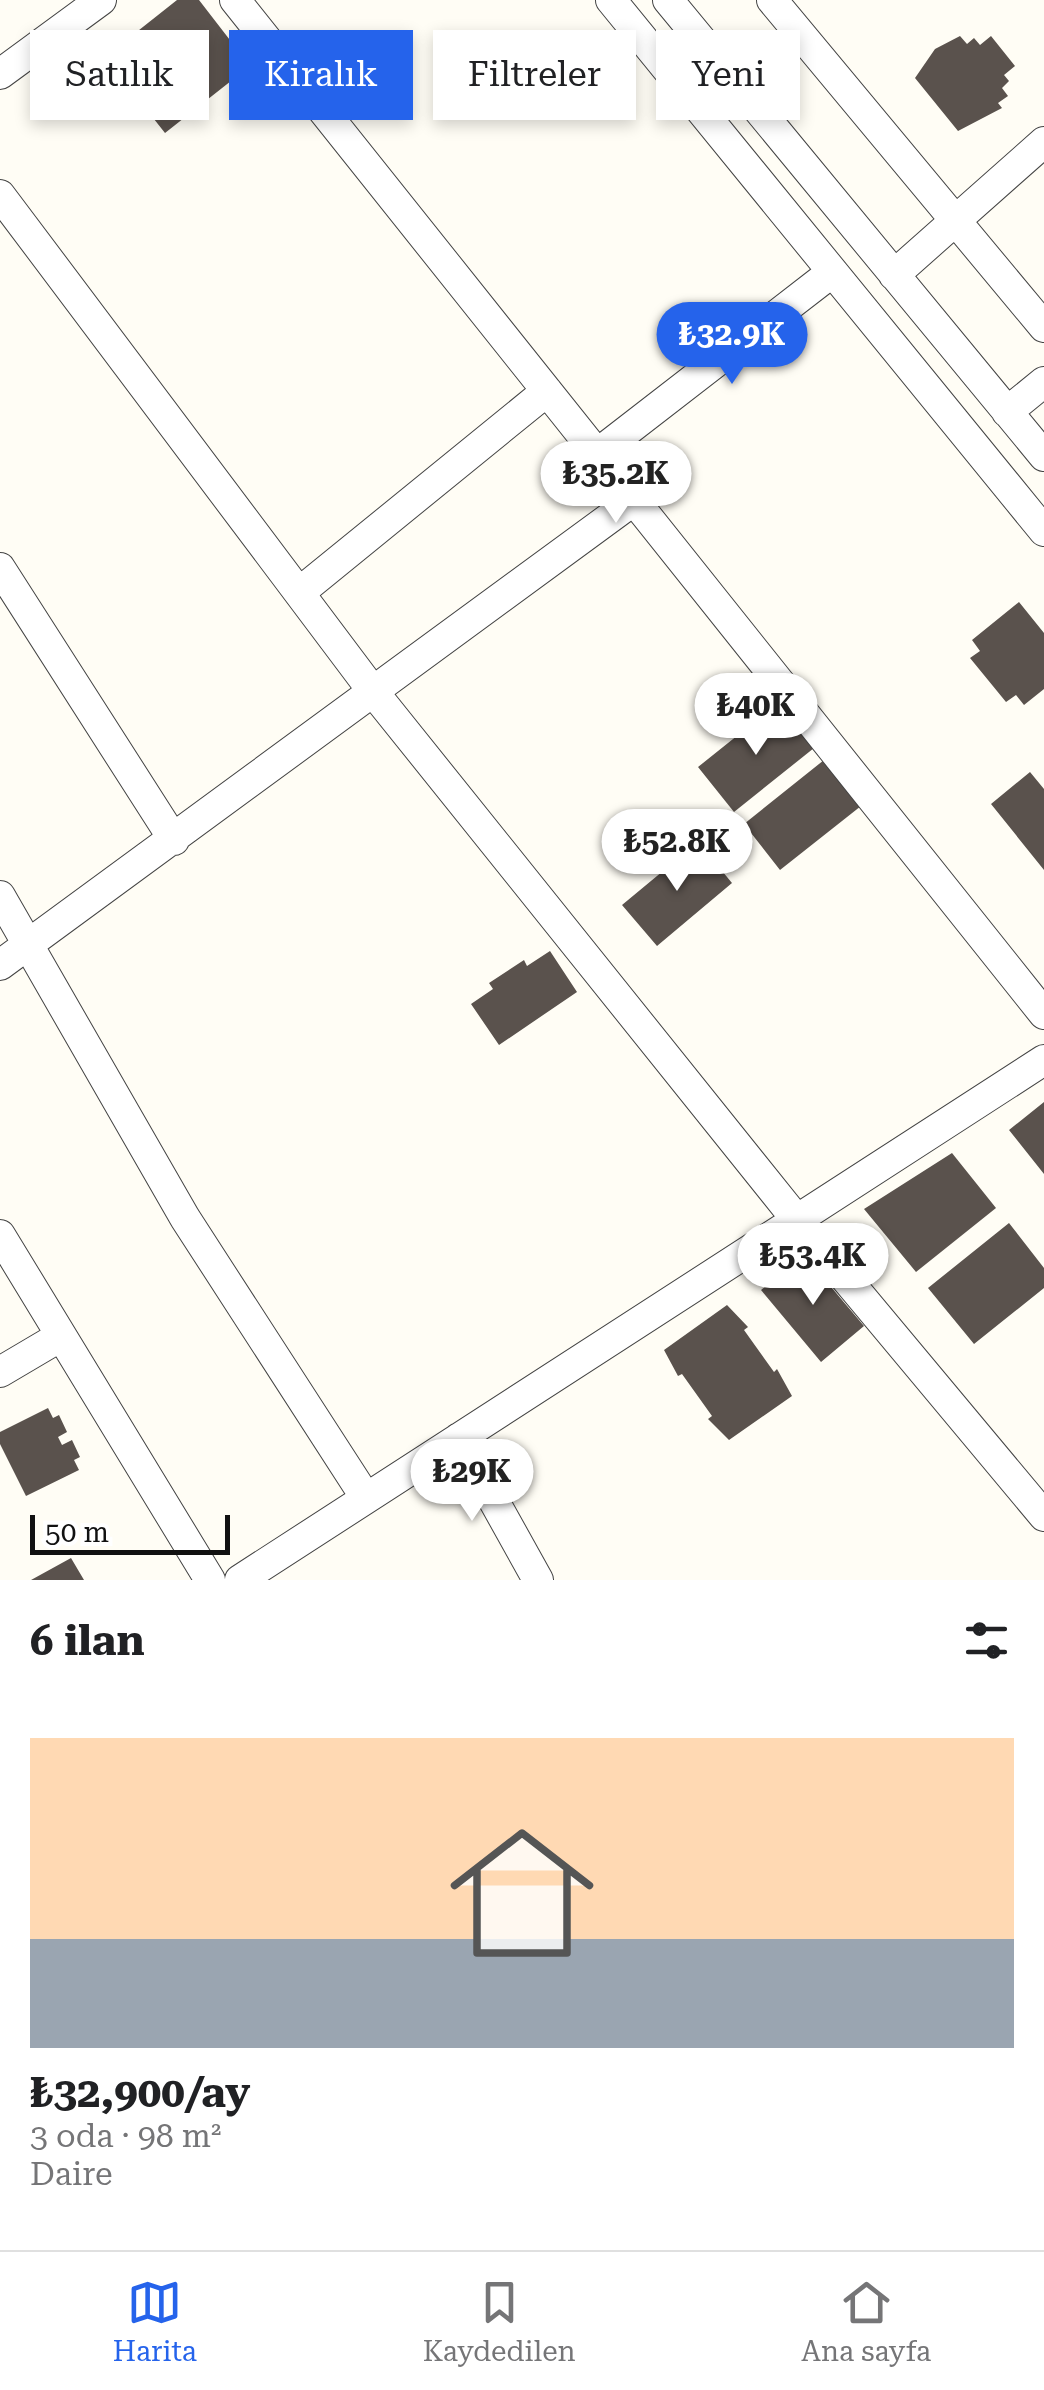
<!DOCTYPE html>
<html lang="tr">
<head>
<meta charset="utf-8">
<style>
	:root { --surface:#fff; --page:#f6f6f6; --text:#202124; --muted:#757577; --line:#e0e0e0; --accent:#2563eb }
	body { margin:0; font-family:"Roboto Serif",serif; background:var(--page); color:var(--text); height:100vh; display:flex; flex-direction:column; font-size:38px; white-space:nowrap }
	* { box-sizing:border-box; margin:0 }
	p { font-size:32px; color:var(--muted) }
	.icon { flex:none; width:55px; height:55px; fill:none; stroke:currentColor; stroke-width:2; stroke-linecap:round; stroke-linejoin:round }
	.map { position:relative; height:1580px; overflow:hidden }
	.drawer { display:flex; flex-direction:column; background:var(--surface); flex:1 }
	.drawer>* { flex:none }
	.top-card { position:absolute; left:30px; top:30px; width:985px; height:90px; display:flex; gap:20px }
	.scale { position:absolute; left:30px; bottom:25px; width:200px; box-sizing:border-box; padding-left:10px; border:5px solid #111; border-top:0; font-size:28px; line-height:35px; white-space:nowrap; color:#111; -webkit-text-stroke:8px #fff; paint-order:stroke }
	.price { position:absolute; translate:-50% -85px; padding:0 22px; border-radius:35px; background:#fff; color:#222; font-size:32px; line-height:65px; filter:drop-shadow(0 2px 5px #0008) }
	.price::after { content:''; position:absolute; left:50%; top:60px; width:30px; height:22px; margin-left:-15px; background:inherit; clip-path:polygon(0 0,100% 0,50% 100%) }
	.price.current { background:var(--accent); color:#fff }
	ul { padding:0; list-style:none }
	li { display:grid; align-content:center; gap:20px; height:530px; padding:0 30px }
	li+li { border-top:2px solid var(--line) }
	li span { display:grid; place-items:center; height:310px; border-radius:0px; color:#555 }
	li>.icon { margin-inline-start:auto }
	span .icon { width:180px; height:180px; fill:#fffc; stroke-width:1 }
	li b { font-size:42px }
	h2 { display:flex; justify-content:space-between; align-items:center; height:120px; padding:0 30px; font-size:42px }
	.tag { padding:0 35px; border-radius:0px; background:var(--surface); box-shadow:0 5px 15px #0003; font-size:35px; line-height:90px }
	.tag.current { background:var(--accent); color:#fff }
	.menu { display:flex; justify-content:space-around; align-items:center; height:140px; border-top:2px solid var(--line); background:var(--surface); font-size:28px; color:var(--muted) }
	.menu a { display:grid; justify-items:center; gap:5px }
	.menu .current { color:var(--accent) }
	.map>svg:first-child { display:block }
</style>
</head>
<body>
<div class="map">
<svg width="1044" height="1580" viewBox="0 0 1044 1580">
	<rect width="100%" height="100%" fill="#fffdf5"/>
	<!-- building -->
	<path fill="#5a524d" d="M177 0H199L250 66 165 133 105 57Z
		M960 36 967 44 974 38 980 45 991 36 1015 66 1004 75 1009 81 1002 88 1008 96 998 103 1002 108 958 131 915 78 935 49Z
		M1019 602 1044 633V689L1024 705 1016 695 1006 702 970 658 980 651 972 640Z
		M778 703 814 748 734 812 698 767Z
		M824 760 861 806 780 870 744 824Z
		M1030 772 1044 789V870L991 804Z
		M698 842 732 883 657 946 622 905Z
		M550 951 577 992 499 1045 471 1004 493 989 489 983 524 960 527 966Z
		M1044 1102V1174L1009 1130Z
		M952 1153 996 1208 916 1272 864 1209Z
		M1009 1223 1044 1268V1288L974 1344 928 1288Z
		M804 1255 864 1326 821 1362 761 1290Z
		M727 1305 748 1327 744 1330 774 1372 777 1369 792 1396 729 1440 708 1419 712 1416 682 1374 678 1376 664 1350Z
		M48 1408 53 1418 59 1415 67 1432 58 1437 62 1445 72 1440 80 1457 74 1460 79 1470 26 1496 0 1444V1432Z
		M71 1558 84 1580H31Z"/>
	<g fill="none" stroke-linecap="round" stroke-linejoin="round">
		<defs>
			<path id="minor" d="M235 0 1044 1014
				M611 0 1044 531
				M668 0 1044 456
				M772 0 1044 327
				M0 74 101 0
				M0 195 375 694 797 1220 1044 1516
				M894 275 1044 142
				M1007 412 1044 382
				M597 454 831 273
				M0 568 174 840
				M300 592 547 391
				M0 896 185 1218 366 1498
				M0 965 634 500
				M0 1235 210 1580
				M0 1372 61 1336
				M459 1438 538 1580
				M240 1580 1044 1060"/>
		</defs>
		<!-- minor casing -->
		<use href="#minor" stroke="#444" stroke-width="32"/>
		<!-- minor -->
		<use href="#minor" stroke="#fff" stroke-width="30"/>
	</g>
</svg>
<div class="scale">50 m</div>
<b class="price current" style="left:732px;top:387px">₺32.9K</b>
<b class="price" style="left:616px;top:526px">₺35.2K</b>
<b class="price" style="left:756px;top:758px">₺40K</b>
<b class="price" style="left:677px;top:894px">₺52.8K</b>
<b class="price" style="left:813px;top:1308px">₺53.4K</b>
<b class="price" style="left:472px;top:1524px">₺29K</b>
<div class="top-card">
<a class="tag">Satılık</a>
<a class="tag current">Kiralık</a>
<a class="tag">Filtreler</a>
<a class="tag">Yeni</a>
</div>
</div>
<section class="drawer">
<h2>6 ilan<svg class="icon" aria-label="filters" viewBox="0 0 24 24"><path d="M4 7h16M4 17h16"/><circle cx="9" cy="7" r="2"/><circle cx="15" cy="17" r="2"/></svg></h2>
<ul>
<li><span style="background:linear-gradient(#ffd9b3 65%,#9aa5b1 0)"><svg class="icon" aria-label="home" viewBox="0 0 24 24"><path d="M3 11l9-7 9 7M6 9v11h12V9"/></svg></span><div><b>₺32,900/ay</b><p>3 oda · 98 m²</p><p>Daire</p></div></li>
</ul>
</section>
<nav class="menu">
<a class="current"><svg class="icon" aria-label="map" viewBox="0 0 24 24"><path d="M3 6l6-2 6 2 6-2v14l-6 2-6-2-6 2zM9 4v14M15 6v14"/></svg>Harita</a>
<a><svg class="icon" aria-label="saved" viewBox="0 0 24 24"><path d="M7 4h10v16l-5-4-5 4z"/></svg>Kaydedilen</a>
<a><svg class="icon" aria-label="home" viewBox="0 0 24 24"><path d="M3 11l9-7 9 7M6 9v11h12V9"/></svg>Ana sayfa</a>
</nav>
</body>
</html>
